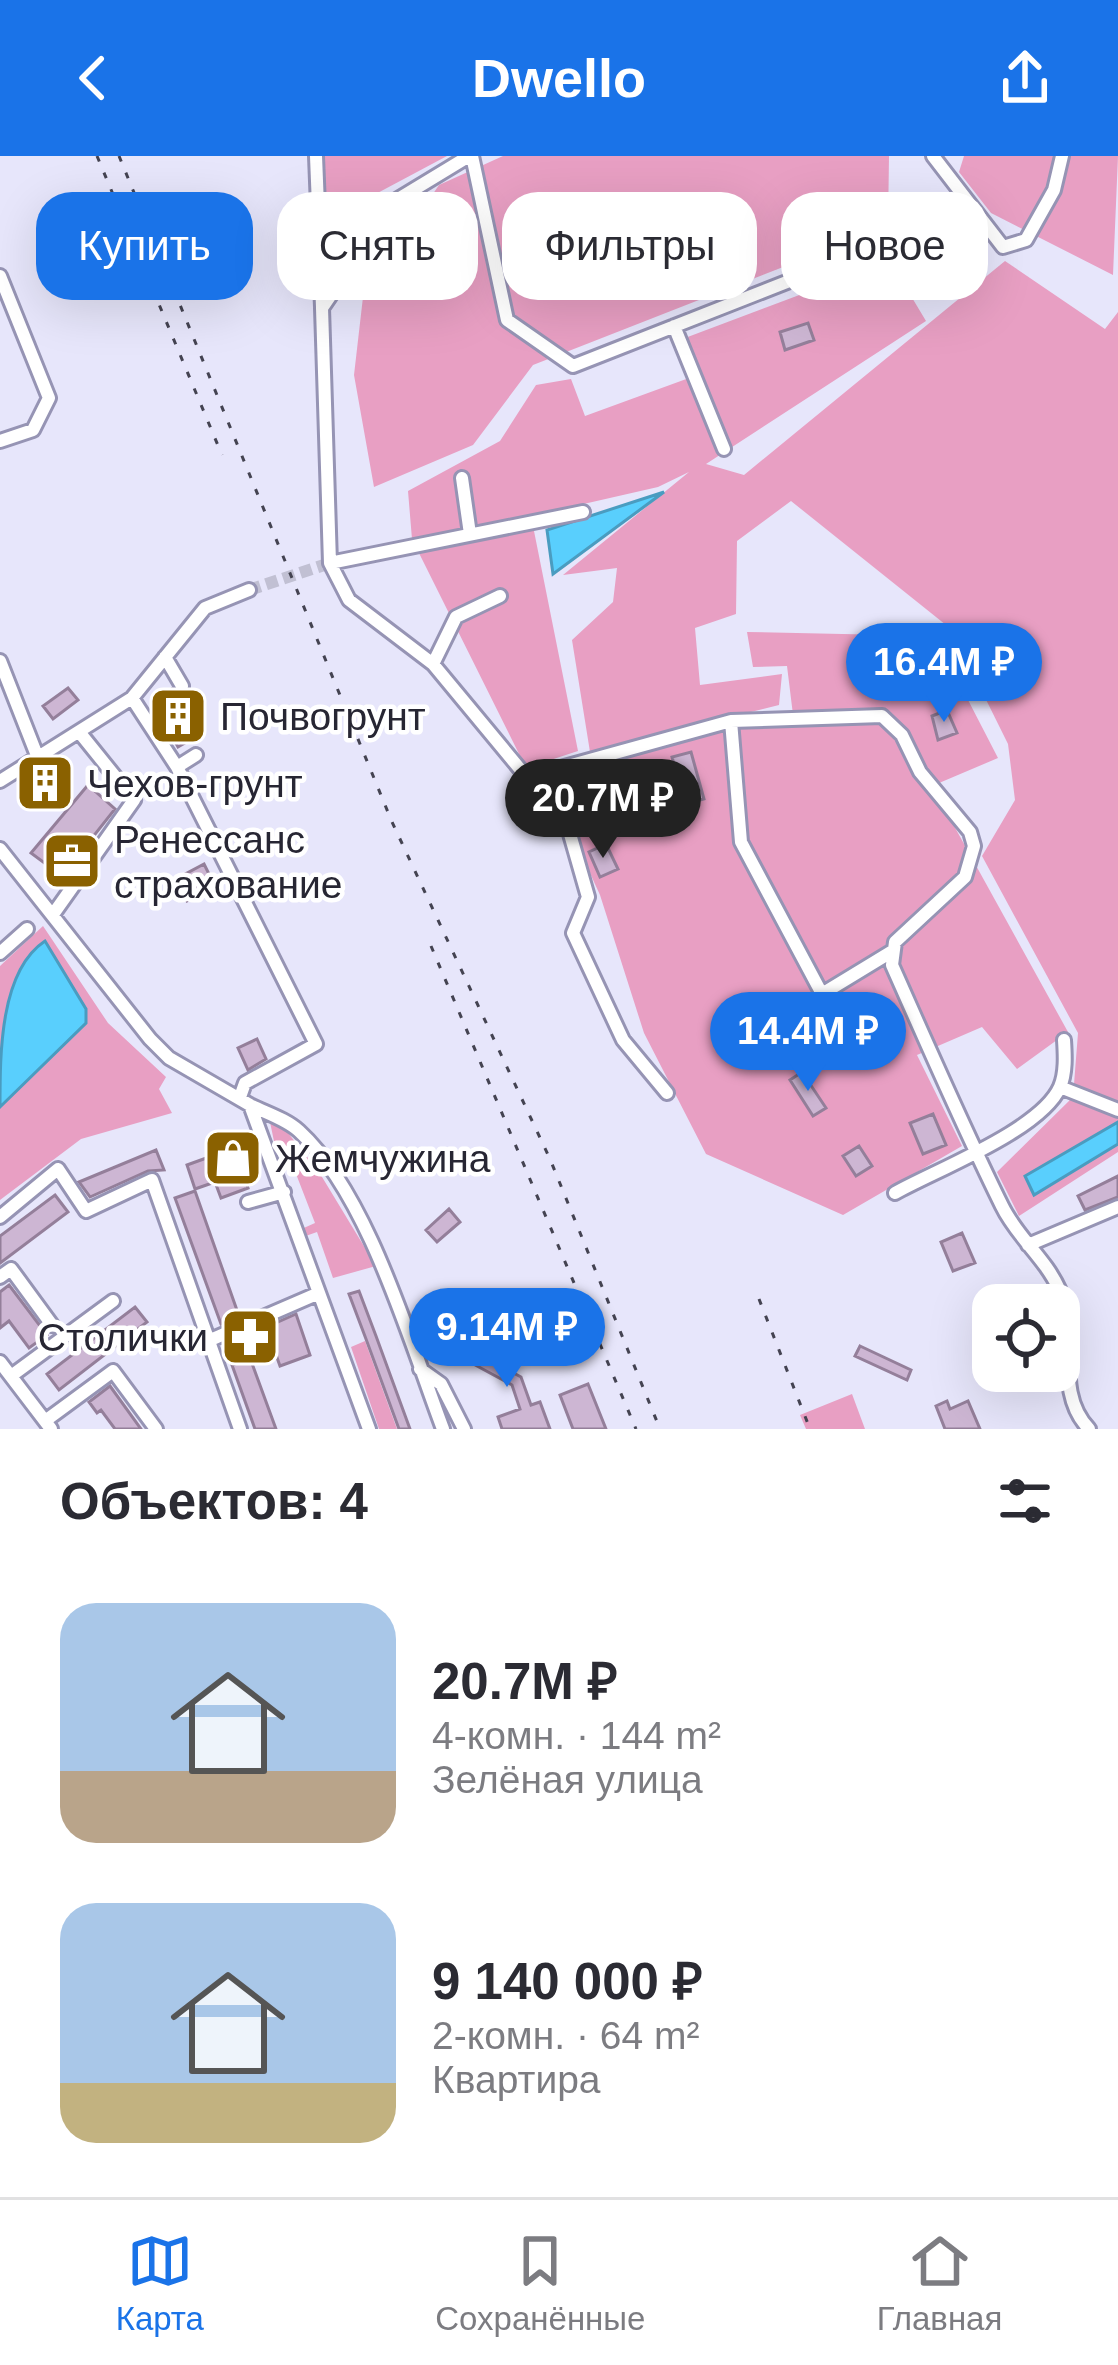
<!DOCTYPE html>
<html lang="ru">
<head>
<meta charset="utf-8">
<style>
	:root { --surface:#fff; --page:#f7f7f7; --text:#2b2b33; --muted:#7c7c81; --line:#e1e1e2; --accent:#1a73e8 }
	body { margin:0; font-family:Arial,sans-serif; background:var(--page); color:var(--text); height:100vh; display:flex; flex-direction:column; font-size:45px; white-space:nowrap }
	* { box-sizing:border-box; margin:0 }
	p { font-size:39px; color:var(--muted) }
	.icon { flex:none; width:66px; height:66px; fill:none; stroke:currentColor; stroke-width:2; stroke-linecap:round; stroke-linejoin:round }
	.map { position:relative; height:1273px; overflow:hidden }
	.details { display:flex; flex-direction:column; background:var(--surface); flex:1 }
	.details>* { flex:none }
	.hud { position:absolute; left:36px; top:36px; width:1047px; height:108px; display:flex; gap:24px }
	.buttons { position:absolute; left:972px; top:1128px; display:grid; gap:24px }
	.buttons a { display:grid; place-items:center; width:108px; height:108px; border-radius:24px; background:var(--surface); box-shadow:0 12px 48px #0002; font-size:60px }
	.price { position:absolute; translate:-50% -102px; padding:0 27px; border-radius:42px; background:var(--accent); color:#fff; font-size:39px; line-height:78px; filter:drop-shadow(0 3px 6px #0008) }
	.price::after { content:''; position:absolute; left:50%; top:72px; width:36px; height:27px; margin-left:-18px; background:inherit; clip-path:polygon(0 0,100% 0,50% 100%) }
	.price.selected { background:#222; color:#fff }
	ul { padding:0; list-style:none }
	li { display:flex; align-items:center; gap:36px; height:300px; padding:0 60px }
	li span { display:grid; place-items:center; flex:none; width:336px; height:240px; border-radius:36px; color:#555 }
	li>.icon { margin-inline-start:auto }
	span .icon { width:144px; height:144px; fill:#fffc; stroke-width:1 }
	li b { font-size:51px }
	h2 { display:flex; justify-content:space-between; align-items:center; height:144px; padding:0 60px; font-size:51px }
	.tag { padding:0 42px; border-radius:36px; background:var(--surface); box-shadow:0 12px 48px #0002; font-size:42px; line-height:108px }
	.tag.selected { background:var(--accent); color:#fff }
	header { display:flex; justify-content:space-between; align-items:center; height:156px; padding:0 60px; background:var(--accent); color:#fff; font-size:54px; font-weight:600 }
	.tab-bar { display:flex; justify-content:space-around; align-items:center; height:168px; border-top:3px solid var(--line); background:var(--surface); font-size:33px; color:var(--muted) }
	.tab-bar a { display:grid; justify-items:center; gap:6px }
	.tab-bar .selected { color:var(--accent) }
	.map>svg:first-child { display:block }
</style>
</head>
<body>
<header><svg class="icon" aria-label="back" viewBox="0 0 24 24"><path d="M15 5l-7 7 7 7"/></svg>Dwello<svg class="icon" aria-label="share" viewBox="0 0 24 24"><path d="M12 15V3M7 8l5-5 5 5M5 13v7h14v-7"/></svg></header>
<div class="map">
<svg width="1118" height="1273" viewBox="0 0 1118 1273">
	<rect width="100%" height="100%" fill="#e7e6fb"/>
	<!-- green -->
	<path fill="#e89fc3" d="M323 0H447L325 65Z
		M503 0H889L888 70 533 209 473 289 374 331 354 219 363 141 439 29Z
		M964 0H1118L1113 119 991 57 959 16Z
		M890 105 926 165 706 308 744 319 1005 105 1105 173 1118 156V996L1019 1060 997 1016 1073 941 1078 877 982 700 1015 644 1008 588 951 473 791 345 737 385 736 458 695 472 700 529 782 518 779 549 590 596 572 484 613 446 617 412 563 419 689 316 658 331 531 360 578 595 526 612 412 383 408 335 500 285 536 229 571 223 585 260 689 222 685 182Z
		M747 476 935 480 998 602 932 630 1068 876 1017 913 982 871 917 899 962 990 843 1059 706 998 644 877 600 739 546 621 741 571 794 567 787 510 753 511Z
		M43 770 108 867 166 921 159 933 172 957 81 983 0 1044V810Z
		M277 963 319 1016 376 1110 333 1122 317 1076 300 1082 297 1075 315 1067 286 992 276 995 270 966Z
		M365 1185 397 1273H379L351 1191Z
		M852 1238 865 1273H806L800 1259Z"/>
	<!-- water -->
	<path fill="#59cffd" stroke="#4a9cc0" stroke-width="3" d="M664 336 553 418 547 374Z
		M45 785 86 853V867L0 951C0 897 0 815 45 785Z
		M1118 966V988L1034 1039 1025 1020Z"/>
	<!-- building -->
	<path fill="#cdb6d3" stroke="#947f9a" stroke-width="3" d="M808 167 814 184 785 194 780 176Z
		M68 532 78 544 53 563 43 550Z
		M172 533 184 540 204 576 178 591 152 544Z
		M947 554 957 577 938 584 932 560Z
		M691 596 704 643 685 648 672 601Z
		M88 629 115 653 62 720 31 697Z
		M606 688 618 713 600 721 589 696Z
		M204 708 215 730 187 745 176 723Z
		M257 883 266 903 248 914 238 892Z
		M802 916 826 952 813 960 790 924Z
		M933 958 946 989 923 998 910 967Z
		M859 990 872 1010 856 1020 843 1000Z
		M234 992 248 1032 221 1042 215 1026 195 1033 187 1009Z
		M156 994 164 1014 148 1015 90 1041 79 1026Z
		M1118 1020V1041L1085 1054 1078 1040Z
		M195 1035 239 1160 221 1168 175 1042Z
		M55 1039 68 1056 0 1107V1080Z
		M449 1053 460 1066 437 1086 426 1074Z
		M962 1077 975 1107 953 1115 941 1086Z
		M9 1129 47 1179 29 1192 9 1165 0 1172V1136Z
		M359 1135 376 1180 410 1273H399L366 1183 349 1138Z
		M135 1151 147 1166 59 1234 47 1218Z
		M296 1158 310 1199 280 1210 274 1193 252 1201 244 1181Z
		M468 1173 476 1197 521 1221 531 1249 540 1246 550 1273H502L498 1261 520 1253 512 1229 466 1204 456 1178Z
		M860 1190 911 1214 907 1224 855 1200Z
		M250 1202 276 1273H255L232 1209Z
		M588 1228 606 1273H573L560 1239Z
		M110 1230 141 1273H115L101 1254 97 1257 89 1246Z
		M947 1245 950 1253 968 1245 980 1273H945L936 1250Z"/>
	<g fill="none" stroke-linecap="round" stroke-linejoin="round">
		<!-- minor-tunnel -->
		<path stroke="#c1c0d3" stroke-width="12" stroke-dasharray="12 6" stroke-linecap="butt" d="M249 434 330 407"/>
		<defs>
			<path id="minor" d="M316 0 322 151
				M469 0 395 45 322 152 330 407 349 444 433 508 568 671 588 741 573 777 623 884 667 937
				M472 0 507 164 573 210 970 54
				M933 0 1003 91 1026 84 1054 34 1062 0
				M0 120 49 242 33 274 0 285
				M674 170 724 293
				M462 322 470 378
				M330 407 583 356
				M165 501 182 530
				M0 505 38 602
				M433 508 456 461 500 440
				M132 542 177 611 316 888 245 927 240 941
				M731 565 741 686 822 838 891 796
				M177 611 196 599
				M528 621 731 565 882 560 902 579 920 616 970 676 974 690 965 721 895 786 892 809C928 890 963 971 1002 1050 1017 1081 1045 1102 1059 1133 1080 1177 1052 1234 1089 1273
				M0 625 132 542 205 452 249 434
				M0 693 150 883 169 902 250 949 369 1273
				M54 757 134 644 80 577
				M0 797 27 773
				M1060 931 1118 954
				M250 949C266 957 286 963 299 975 368 1038 410 1186 443 1273
				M895 1037C936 1014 1041 974 1060 931 1066 917 1065 899 1064 884
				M248 1046 284 1036
				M0 1061 58 1013 86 1055 152 1024 240 1273
				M1028 1089 1118 1051
				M0 1121 11 1113 52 1169
				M208 1185 319 1137
				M0 1206 51 1273
				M420 1213 441 1228 464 1273
				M11 1220 113 1145
				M45 1265 113 1215 156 1273"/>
		</defs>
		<!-- minor casing -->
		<use href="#minor" stroke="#9694b4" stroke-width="18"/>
		<!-- minor -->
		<use href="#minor" stroke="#fff" stroke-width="12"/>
		<!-- rail -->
		<path stroke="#444351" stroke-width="3" stroke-dasharray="6 12" stroke-linecap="butt" d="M97 0 222 299
			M119 0 392 666 550 1003 660 1273
			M431 790 636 1273
			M759 1143 810 1273"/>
	</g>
	<!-- icons -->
	<defs>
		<symbol id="building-square" viewBox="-11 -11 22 22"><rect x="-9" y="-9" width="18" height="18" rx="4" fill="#8a6100" stroke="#fff"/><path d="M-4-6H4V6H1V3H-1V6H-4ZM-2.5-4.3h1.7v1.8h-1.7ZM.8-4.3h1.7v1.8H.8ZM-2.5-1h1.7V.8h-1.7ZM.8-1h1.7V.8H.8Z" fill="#fff"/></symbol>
		<symbol id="office-square" viewBox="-11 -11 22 22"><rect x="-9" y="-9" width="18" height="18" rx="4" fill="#8a6100" stroke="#fff"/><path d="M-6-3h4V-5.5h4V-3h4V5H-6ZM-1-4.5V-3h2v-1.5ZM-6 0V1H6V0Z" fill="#fff"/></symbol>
		<symbol id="shop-square" viewBox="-11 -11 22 22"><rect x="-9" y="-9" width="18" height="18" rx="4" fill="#8a6100" stroke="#fff"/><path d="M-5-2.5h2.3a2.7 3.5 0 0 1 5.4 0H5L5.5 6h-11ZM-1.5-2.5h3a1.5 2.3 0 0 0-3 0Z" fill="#fff"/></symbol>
		<symbol id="pharmacy-square" viewBox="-11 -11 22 22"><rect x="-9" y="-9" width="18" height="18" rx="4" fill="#8a6100" stroke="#fff"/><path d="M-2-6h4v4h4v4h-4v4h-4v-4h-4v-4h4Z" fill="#fff"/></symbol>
	</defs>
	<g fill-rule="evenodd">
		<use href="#building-square" x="145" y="527" width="66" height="66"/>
		<use href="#building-square" x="12" y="594" width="66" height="66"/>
		<use href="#office-square" x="39" y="672" width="66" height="66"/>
		<use href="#shop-square" x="200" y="969" width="66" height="66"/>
		<use href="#pharmacy-square" x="217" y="1148" width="66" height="66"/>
	</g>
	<g text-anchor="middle" stroke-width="9" stroke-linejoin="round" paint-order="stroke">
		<!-- poi labels -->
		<g font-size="39" fill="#272633" stroke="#fff" text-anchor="start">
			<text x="220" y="574">Почвогрунт</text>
			<text x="87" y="641">Чехов-грунт</text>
			<text x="114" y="697">Ренессанс<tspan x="114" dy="45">страхование</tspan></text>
			<text x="275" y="1016">Жемчужина</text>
			<text x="208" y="1195" text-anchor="end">Столички</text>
		</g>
	</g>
</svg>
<div class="buttons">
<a><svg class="icon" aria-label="locate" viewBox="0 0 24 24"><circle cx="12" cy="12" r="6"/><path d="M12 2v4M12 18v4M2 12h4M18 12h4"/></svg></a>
</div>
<b class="price" style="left:944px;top:569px">16.4M ₽</b>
<b class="price selected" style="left:603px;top:705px">20.7M ₽</b>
<b class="price" style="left:808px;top:938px">14.4M ₽</b>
<b class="price" style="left:507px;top:1234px">9.14M ₽</b>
<div class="hud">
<a class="tag selected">Купить</a>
<a class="tag">Снять</a>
<a class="tag">Фильтры</a>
<a class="tag">Новое</a>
</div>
</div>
<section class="details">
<h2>Объектов: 4<svg class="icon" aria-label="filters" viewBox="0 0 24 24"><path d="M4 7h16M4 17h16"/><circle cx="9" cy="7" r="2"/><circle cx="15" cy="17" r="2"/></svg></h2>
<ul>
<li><span style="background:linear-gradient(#a9c7e8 70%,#b9a48a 0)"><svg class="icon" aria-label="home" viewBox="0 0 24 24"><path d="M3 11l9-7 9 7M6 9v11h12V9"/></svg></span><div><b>20.7M ₽</b><p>4-комн. · 144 m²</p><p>Зелёная улица</p></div></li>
<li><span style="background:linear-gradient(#a9c7e8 75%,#c2b280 0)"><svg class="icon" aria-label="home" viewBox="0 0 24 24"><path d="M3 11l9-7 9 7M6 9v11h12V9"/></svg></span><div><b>9 140 000 ₽</b><p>2-комн. · 64 m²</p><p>Квартира</p></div></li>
</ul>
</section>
<nav class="tab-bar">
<a class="selected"><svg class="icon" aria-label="map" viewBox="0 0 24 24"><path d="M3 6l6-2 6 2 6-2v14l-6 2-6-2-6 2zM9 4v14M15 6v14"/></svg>Карта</a>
<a><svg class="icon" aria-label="saved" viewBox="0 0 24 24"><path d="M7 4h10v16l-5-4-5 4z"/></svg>Сохранённые</a>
<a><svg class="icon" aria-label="home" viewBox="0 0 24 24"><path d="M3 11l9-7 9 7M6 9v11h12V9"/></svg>Главная</a>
</nav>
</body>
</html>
